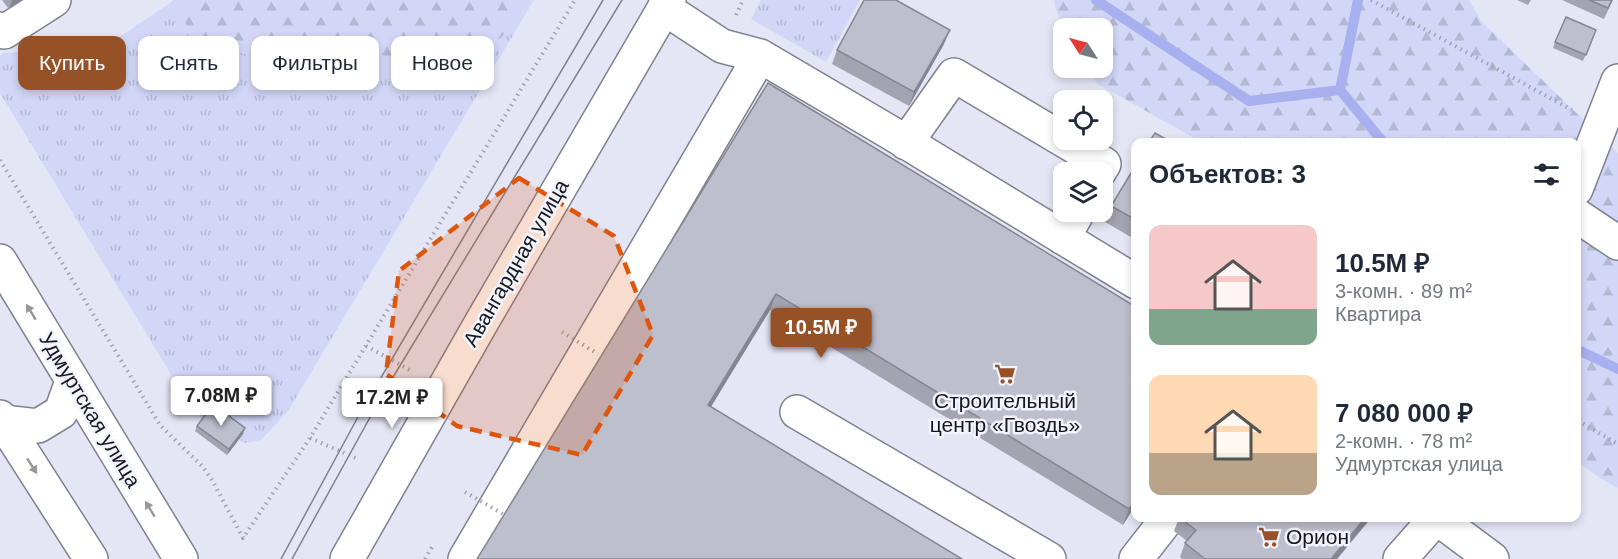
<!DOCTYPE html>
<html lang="ru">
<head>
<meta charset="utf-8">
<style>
	:root { --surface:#fff; --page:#f2f2f3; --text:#1f2937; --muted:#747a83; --accent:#975127 }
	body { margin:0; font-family:Arial,sans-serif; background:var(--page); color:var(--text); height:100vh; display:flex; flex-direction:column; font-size:22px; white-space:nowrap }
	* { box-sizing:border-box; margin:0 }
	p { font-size:20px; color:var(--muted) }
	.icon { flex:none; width:33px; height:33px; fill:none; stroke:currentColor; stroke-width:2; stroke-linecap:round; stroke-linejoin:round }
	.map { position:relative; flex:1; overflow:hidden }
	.sheet { position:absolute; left:1131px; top:138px; width:450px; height:384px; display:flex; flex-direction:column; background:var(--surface); border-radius:12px; box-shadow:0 3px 9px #0003 }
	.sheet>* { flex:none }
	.top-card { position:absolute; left:18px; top:36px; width:570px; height:54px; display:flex; gap:12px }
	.needle { width:39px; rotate:306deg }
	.tools { position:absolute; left:1053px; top:18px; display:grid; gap:12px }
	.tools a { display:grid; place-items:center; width:60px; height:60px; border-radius:12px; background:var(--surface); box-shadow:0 3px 9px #0003; font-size:30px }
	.price { position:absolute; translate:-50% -51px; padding:0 14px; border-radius:6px; background:#fff; color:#222; font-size:20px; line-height:39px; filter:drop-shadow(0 2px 3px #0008) }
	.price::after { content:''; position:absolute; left:50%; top:36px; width:18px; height:14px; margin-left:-9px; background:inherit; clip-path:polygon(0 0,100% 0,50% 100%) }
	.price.on { background:var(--accent); color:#fff }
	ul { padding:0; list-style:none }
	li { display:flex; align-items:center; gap:18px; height:150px; padding:0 18px }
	li span { display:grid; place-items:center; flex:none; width:168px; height:120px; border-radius:12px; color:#555 }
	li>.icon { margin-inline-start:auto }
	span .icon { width:72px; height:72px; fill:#fffc; stroke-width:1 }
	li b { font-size:26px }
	h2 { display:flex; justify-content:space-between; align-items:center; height:72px; padding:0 18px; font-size:26px }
	.chip { padding:0 21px; border-radius:12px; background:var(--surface); box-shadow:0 3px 9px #0003; font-size:21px; line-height:54px }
	.chip.on { background:var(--accent); color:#fff }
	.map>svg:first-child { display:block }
</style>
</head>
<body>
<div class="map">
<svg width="1618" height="559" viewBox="0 0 1618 559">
	<defs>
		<pattern id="grass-tufts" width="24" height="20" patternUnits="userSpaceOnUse" patternTransform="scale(1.5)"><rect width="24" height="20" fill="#d2d7f7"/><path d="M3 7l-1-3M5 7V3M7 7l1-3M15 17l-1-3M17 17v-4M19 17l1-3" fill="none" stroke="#b4b8d3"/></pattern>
		<pattern id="forest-firs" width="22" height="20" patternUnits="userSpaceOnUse" patternTransform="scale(1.5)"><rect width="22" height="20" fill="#d2d7f7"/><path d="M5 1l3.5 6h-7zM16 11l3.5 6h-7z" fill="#b4b8d3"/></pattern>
	</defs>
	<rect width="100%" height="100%" fill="#e4e6f5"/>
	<!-- grass -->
	<path fill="url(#grass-tufts)" d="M533 0H534L288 411 261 440 245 443 204 421 189 404 0 93V56L3 53 21 52 32 62 49 84 173 1 197 42 249 55 331 63 420 58 462 54 501 38Z
		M761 0H860L826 62 751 19Z"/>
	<!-- forest -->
	<path fill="url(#forest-firs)" d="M172 0H533L501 38 462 54 420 58 331 63 249 55 196 42Z
		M1054 0H1469L1481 21 1618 153V488L1600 478 1577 462 1576 142H1201L1098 84 1084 68H1102V28H1064L1055 7Z"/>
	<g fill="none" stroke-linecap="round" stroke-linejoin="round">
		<!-- stream -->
		<path stroke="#a8b0ef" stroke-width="10" d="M1096 0 1249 101 1340 90 1383 142
			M1340 90 1358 0
			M1576 349 1618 369"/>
		<defs>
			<path id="minor" d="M664 8 722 46 760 56 891 133 1136 282
				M0 29 4 32 54 0
				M906 143 954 75 1104 164 1099 172
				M1576 189 1618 81
				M1576 215 1618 243
				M1063 238 1078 212
				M797 412 1049 559
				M1437 518 1492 559
				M347 559 480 325 669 0
				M465 559 760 56
				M1136 559 1168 518
				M1400 559 1436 518"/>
			<path id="major" d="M0 261 181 559
				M0 417 91 559
				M3 422 38 426 61 412 72 381"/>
		</defs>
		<!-- minor casing -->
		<use href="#minor" stroke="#7f818f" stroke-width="36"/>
		<!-- major casing -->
		<use href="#major" stroke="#7f818f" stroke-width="36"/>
		<!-- path -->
		<path stroke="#a1a3af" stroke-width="4" stroke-dasharray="1.5 4.5" stroke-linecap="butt" d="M1371 0 1572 110
			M736 15 743 0
			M0 160 160 425 203 467 212 480 243 538 310 438 575 0
			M366 346 410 370
			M1576 414 1582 423 1618 444
			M310 438 358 459
			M425 559 432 547"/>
		<!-- minor -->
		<use href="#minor" stroke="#fff" stroke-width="33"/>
		<!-- major -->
		<use href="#major" stroke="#fff" stroke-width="33"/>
		<!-- tram -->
		<path stroke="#7f818b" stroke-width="1.5" d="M281 559 359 415 603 0
			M292 559 384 392 622 0"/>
		<!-- path-bridge -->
		<path stroke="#a1a3af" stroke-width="4" stroke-dasharray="1.5 4.5" stroke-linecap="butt" d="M562 332 598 354
			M465 492 508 517"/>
	</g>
	<!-- wall -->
	<path fill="#a3a4b0" d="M2 0H21L9 9Z
		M1517 0H1531L1528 5Z
		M1562 0H1613L1604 19Z
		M1596 30 1583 61 1553 48 1555 42Z
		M944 44 909 106 832 64 837 50Z
		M768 83 1136 307V504L1123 525 770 310 711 407 477 559Z
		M1136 165V240L1105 222 1111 206Z
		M197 426 243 434 227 455 195 431Z
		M1179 518H1371L1337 559H1182L1180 557 1185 543 1187 541 1174 531Z"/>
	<!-- shaded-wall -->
	<path fill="#848690" d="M12 0H21L9 9Z
		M950 30 944 44 909 106 914 92Z
		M776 294 770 310 702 421 708 405Z
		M245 428 243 434 227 455 229 449Z
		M1136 498V504L1123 525 1129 509Z
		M1365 518H1371L1337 559H1331Z"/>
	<!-- building -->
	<path fill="#bdbfcd" stroke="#848690" stroke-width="1.5" d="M864 0H896L950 30 914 92 837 50Z
		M1589 0H1612L1608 8Z
		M1566 17 1596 30 1586 55 1555 42Z
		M768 83 1136 307V498L1129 509 776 294 708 405 962 559H477Z
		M1155 133 1171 142H1149Z
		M1136 165V220L1111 206Z
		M213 404 245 428 229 449 197 426Z
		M1180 518H1365L1331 559H1205L1185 543 1196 530Z"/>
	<!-- one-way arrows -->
	<defs><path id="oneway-solid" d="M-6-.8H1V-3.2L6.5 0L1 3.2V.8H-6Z" transform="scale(1.5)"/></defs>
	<g fill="#979799">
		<use href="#oneway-solid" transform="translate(31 312) rotate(-121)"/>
		<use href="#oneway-solid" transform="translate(32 466) rotate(57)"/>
		<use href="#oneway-solid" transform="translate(150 509) rotate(-121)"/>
	</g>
	<!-- marked area -->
	<path fill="#de560d" fill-opacity="0.2" stroke="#de560d" stroke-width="4.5" stroke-dasharray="12 8" stroke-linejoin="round" d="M519 178 614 236 653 335 582 455 457 426 386 374 399 271Z"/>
	<!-- icons -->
	<defs>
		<symbol id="supermarket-bare" viewBox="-9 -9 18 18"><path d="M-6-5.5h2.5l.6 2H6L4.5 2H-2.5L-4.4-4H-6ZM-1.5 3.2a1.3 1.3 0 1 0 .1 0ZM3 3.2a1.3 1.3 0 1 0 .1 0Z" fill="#975127" stroke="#f2f4fd" stroke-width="2.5" paint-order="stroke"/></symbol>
	</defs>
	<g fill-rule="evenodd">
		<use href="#supermarket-bare" x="990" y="359" width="30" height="30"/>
		<use href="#supermarket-bare" x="1254" y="522" width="30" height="30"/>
	</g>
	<g text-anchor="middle" stroke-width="5" stroke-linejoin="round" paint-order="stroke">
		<!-- street labels -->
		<g font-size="21" fill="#17181d" stroke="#f2f4fd">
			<text transform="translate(516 263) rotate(-60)" y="7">Авангардная улица</text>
			<text transform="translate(90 410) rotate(59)" y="7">Удмуртская улица</text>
		</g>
		<!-- poi labels -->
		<g font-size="21" fill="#17181d" stroke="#f2f4fd">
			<text x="1005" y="408">Строительный<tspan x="1005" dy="24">центр «Гвоздь»</tspan></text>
			<text x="1286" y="544" text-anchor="start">Орион</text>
		</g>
	</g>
</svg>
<div class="tools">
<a><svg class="needle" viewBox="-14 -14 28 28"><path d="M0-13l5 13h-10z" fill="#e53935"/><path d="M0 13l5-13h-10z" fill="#747a83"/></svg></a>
<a><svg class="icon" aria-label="locate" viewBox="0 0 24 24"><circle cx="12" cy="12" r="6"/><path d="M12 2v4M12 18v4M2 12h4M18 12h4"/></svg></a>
<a><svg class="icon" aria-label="layers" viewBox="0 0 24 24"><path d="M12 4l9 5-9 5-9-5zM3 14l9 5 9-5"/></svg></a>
</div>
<b class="price on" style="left:821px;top:359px">10.5M ₽</b>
<b class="price" style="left:221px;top:427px">7.08M ₽</b>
<b class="price" style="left:392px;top:429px">17.2M ₽</b>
<div class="top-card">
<a class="chip on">Купить</a>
<a class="chip">Снять</a>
<a class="chip">Фильтры</a>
<a class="chip">Новое</a>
</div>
<section class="sheet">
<h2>Объектов: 3<svg class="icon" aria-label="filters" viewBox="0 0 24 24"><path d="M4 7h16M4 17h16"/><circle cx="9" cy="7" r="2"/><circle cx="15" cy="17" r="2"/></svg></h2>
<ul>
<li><span style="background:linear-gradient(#f6c9c9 70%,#7fa58c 0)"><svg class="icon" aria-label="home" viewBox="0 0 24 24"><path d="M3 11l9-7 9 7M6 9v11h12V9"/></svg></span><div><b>10.5M ₽</b><p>3-комн. · 89 m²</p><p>Квартира</p></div></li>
<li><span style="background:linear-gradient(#ffd9b3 65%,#b9a48a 0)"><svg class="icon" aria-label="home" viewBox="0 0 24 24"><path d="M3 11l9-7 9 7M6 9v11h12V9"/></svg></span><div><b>7 080 000 ₽</b><p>2-комн. · 78 m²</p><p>Удмуртская улица</p></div></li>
</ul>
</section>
</div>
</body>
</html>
